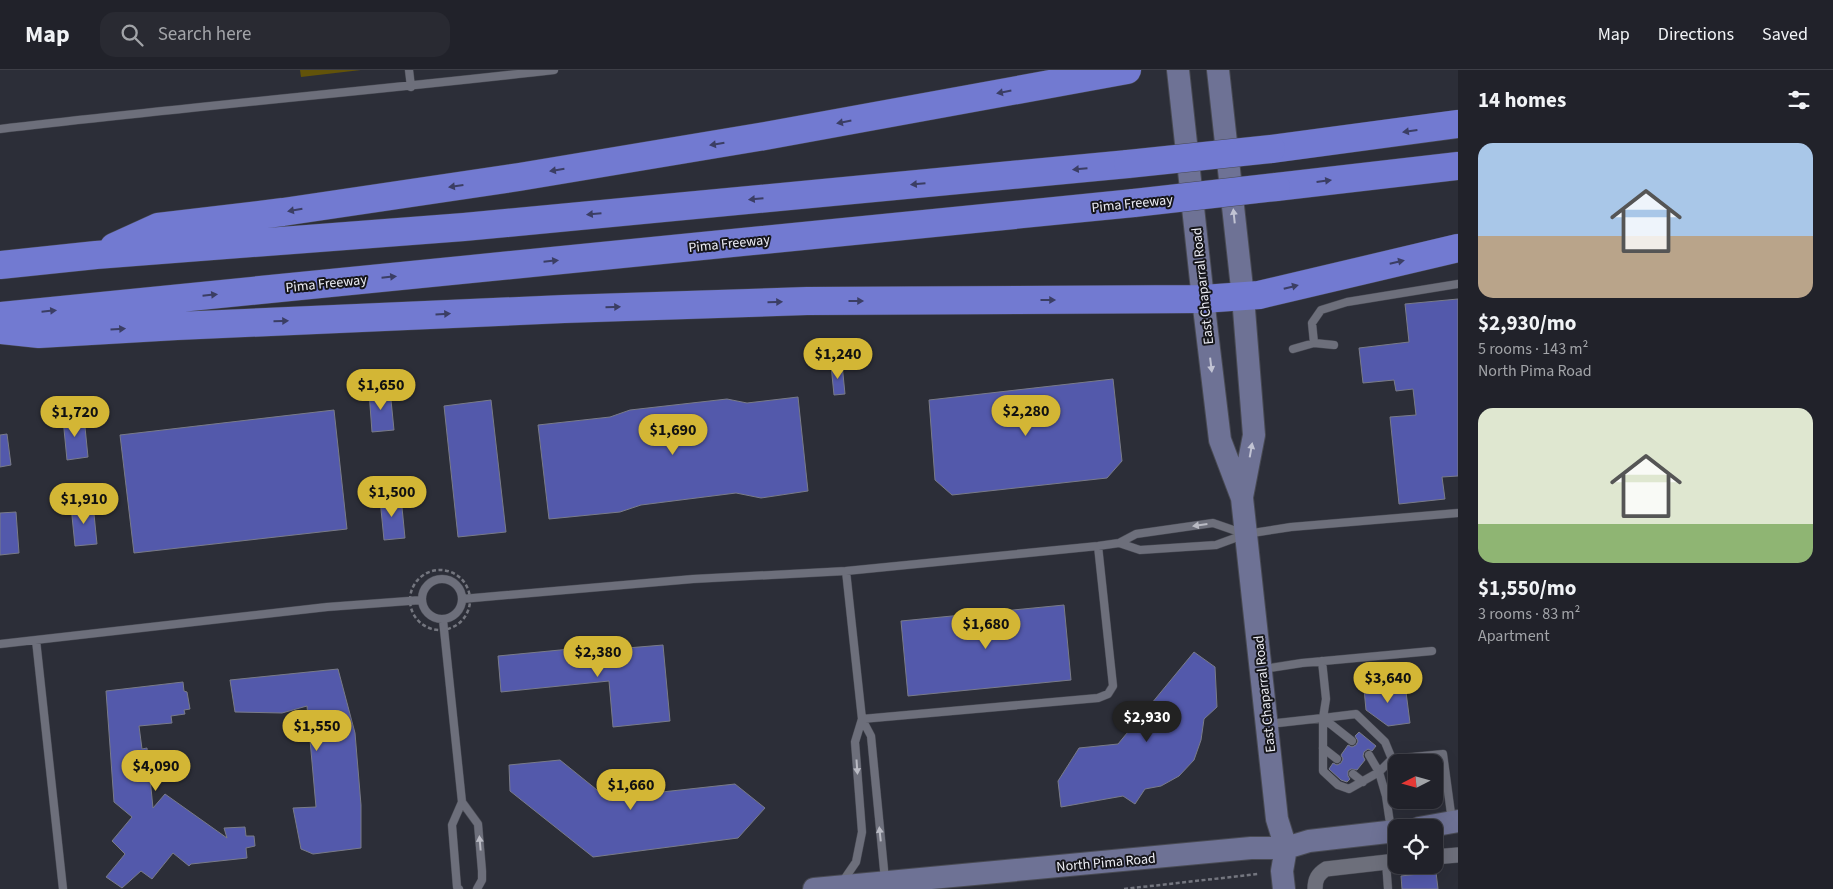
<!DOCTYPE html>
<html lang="en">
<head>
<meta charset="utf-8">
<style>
	:root { --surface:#21222a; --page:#292a32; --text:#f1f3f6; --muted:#a2a4a8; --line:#3e3f47; --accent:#d3b635 }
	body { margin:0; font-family:"Source Sans 3",sans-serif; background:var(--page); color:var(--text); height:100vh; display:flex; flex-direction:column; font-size:19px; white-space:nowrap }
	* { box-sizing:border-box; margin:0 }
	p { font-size:16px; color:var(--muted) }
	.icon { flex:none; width:28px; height:28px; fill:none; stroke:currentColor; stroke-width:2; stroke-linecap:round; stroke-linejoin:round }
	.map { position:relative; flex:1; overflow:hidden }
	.sheet { display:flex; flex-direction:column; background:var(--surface); width:375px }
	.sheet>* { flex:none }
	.needle { width:32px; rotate:264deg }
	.buttons { position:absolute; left:1388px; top:684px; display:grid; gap:10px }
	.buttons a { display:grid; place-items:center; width:55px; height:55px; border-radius:10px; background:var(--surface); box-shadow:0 5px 20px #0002,0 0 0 1px var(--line); font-size:25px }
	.price { position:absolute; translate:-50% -42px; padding:0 11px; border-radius:18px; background:var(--accent); color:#111; font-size:16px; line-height:32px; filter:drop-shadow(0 1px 2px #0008) }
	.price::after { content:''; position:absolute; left:50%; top:30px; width:15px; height:11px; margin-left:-8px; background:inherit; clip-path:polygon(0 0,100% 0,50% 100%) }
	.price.active { background:#222; color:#fff }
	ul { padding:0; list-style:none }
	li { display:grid; align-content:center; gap:10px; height:265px; padding:0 20px }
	li span { display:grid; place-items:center; height:155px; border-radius:15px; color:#555 }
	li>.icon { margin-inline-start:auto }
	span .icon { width:90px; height:90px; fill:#fffc; stroke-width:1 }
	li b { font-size:21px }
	h2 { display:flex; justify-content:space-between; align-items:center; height:60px; padding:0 20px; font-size:21px }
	header { display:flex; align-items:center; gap:30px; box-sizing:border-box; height:70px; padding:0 25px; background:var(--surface); border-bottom:1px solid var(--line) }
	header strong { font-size:24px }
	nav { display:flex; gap:28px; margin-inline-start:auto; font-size:18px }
	.search { width:350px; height:45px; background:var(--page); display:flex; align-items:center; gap:12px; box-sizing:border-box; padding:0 18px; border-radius:15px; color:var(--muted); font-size:19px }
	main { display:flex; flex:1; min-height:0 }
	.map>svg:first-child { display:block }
</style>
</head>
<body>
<header>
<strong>Map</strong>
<div class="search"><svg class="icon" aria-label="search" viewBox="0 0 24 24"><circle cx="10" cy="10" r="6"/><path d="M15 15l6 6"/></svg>Search here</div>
<nav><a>Map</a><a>Directions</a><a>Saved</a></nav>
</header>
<main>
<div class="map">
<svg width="1458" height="819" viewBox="0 0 1458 819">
	<rect width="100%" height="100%" fill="#2c2e38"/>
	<!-- green -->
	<path fill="#62530a" d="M300 0H361L301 7Z"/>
	<!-- building -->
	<path fill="#5359ab" stroke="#797b88" d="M1458 229V406L1442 407 1445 429 1399 434 1390 347 1416 345 1413 319 1396 321 1394 310 1363 313 1359 278 1409 272 1405 234Z
		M842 294 845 324 834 325 831 295Z
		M1113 309 1122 391 1107 408 952 425 935 410 929 330Z
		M390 320 394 360 372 362 369 322Z
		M798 327 808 421 761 428 736 423 641 435 620 442 549 449 538 355 610 347 630 340 727 329 747 333Z
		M491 330 506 462 458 467 444 336Z
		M334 340 347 459 134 483 120 365Z
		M84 347 88 387 67 390 63 349Z
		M7 364 11 395 0 397V365Z
		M401 427 405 468 384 470 380 429Z
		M93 434 97 474 75 476 71 436Z
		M16 442 19 483 0 485V443Z
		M1064 535 1071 610 908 626 901 551Z
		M663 575 670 651 613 657 609 611 501 622 498 586 591 577V581Z
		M1194 582 1215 597 1217 637 1204 649 1201 670 1194 690 1179 706 1161 716 1145 719 1135 734 1123 726 1061 737 1058 711 1079 678 1118 674Z
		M338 599 355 663 361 735V778L313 784 301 779 293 738 316 737 307 636 282 643 235 642 230 610Z
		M183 612 184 621 187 622 190 639 184 640 185 644 171 646 172 653 139 656 142 679 147 678 153 738 165 724 227 768 224 758 245 757 246 766H254L255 776 246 778 247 788 191 794 189 796 173 783 152 809 141 801 122 818 106 807 125 784 112 771 132 747 114 732 106 621Z
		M1396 614 1406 622 1410 653 1388 656 1366 640 1364 619Z
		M1359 662 1376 676 1372 681 1368 679 1364 682 1363 686 1365 690 1357 700 1351 699 1348 701V706L1350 709 1347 712 1341 710 1329 699 1333 693 1337 695 1341 693 1343 689 1341 685 1348 675 1352 677 1356 675 1358 671 1355 666Z
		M560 690 607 728 735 714 765 738 738 768 593 787 510 721 509 695Z
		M1436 802 1438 819H1402L1401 806Z"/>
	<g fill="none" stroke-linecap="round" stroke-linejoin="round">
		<defs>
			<path id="lane" d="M409 0 411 17
				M0 59C185 37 369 21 554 0
				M1314 273 1312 253 1321 240 1347 232 1458 214
				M1293 279 1314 273 1334 275
				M1119 473 1140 480 1216 475 1246 464 1291 457 1458 443
				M846 501 862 649 871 666 885 810
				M422 529a20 20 0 1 1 40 0a20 20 0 1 1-40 0Z
				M462 529 693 509 846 501 1098 476 1119 473 1136 464 1213 453 1242 463
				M443 550 462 732 452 755 457 817 459 819
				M36 570 63 819
				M0 574 327 537 422 530
				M1263 599 1302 593 1432 581
				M1323 648V701L1338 715 1349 719 1379 702 1369 685
				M1323 648 1356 644 1385 672 1392 689
				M1323 648 1352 671
				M862 649 1098 628 1108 624 1113 616 1098 476
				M1269 654 1323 648 1326 629 1322 591
				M1323 678 1337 689
				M1353 704 1363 712
				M462 732 478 754 482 801V810L477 819
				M1391 760 1386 726 1379 702 1392 689 1443 684 1452 751
				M1386 792 1388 819
				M843 811 856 792 862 762 855 672 862 649"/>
			<path id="street" d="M1434 787 1458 785
				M1315 819C1315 809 1318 804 1326 799L1396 791"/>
			<path id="secondary" d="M1178 0 1203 229 1220 370 1242 428 1277 749 1286 778 1282 801 1284 819
				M1218 0 1243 227 1254 365 1242 427
				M1419 758 1458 751
				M814 819 1251 778H1286L1309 771 1396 761"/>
			<path id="highway" d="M1271 79 1458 54
				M1276 117 1458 96
				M114 177 158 157 283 142 519 107 765 66 1127 0
				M0 195 96 185 464 157 1128 94
				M0 246 1134 133
				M0 260 39 264 177 256 564 239 807 231 1203 229 1259 225 1458 178"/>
		</defs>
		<!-- lane casing -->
		<use href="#lane" stroke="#484a53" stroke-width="9"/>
		<!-- street casing -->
		<use href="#street" stroke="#484a53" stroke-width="16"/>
		<!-- secondary casing -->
		<use href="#secondary" stroke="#484a53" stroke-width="24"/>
		<!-- highway casing -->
		<use href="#highway" stroke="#484a53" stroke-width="29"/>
		<!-- path -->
		<path stroke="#74767f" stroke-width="2.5" stroke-dasharray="4 2.5" stroke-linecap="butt" d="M410 530a30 30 0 1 1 60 0a30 30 0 1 1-60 0Z
			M1124 819 1258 804"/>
		<!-- lane -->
		<use href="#lane" stroke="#6d6f7b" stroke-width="8"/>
		<!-- street -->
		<use href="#street" stroke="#6d6f7b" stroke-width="15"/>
		<!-- secondary -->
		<use href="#secondary" stroke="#6e7295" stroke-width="22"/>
		<!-- highway -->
		<use href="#highway" stroke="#727ad1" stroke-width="28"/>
		<defs>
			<path id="highway-bridge" d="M1128 94 1271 79
				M1134 133 1276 117"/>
		</defs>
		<!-- highway-bridge casing -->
		<use href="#highway-bridge" stroke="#484a53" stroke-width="29" stroke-linecap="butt"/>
		<!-- highway-bridge -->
		<use href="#highway-bridge" stroke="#727ad1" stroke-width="28"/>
	</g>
	<!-- one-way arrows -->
	<defs><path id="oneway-solid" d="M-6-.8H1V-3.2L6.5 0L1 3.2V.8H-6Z" transform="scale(1.25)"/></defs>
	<g fill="#3b3e64">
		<use href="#oneway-solid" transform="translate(1004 22) rotate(169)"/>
		<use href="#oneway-solid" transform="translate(844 52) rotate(169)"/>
		<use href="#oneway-solid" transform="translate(1410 61) rotate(172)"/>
		<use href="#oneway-solid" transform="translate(717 74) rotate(171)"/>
		<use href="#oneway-solid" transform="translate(1080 99) rotate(175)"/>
		<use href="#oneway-solid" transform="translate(557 100) rotate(171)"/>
		<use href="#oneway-solid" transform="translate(1324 111) rotate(-7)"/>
		<use href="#oneway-solid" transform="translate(918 114) rotate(175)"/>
		<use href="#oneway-solid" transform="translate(456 116) rotate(172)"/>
		<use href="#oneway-solid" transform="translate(756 129) rotate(175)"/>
		<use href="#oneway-solid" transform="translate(295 140) rotate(170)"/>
		<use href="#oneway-solid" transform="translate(594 144) rotate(175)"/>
		<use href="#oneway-solid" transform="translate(551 191) rotate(-6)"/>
		<use href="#oneway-solid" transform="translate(1397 192) rotate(-13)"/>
		<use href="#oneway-solid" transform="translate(389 207) rotate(-6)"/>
		<use href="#oneway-solid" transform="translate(1291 217) rotate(-14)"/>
		<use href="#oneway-solid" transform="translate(210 225) rotate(-6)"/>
		<use href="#oneway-solid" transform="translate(1048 230)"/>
		<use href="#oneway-solid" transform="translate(856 231)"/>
		<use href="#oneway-solid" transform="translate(775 232) rotate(-2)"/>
		<use href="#oneway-solid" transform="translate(613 237) rotate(-2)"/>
		<use href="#oneway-solid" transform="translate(49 241) rotate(-6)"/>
		<use href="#oneway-solid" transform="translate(443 244) rotate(-3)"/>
		<use href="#oneway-solid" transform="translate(281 251) rotate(-2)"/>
		<use href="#oneway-solid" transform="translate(118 259) rotate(-4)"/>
	</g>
	<g fill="#c1c3d3">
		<use href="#oneway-solid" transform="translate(1234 146) rotate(-96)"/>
		<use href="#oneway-solid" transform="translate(1211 295) rotate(83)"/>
		<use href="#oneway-solid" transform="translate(1251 380) rotate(-80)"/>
	</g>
	<g fill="#babbc4">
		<use href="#oneway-solid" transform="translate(1200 455) rotate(172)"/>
		<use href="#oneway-solid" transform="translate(857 697) rotate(86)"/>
		<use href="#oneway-solid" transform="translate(880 764) rotate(-96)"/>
		<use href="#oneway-solid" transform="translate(480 773) rotate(-95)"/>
	</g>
	<g text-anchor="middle" stroke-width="4" stroke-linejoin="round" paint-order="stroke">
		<!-- street labels -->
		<g font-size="14" fill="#edeef5" stroke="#16161b">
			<text transform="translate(1132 133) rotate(-6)" y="5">Pima Freeway</text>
			<text transform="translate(729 173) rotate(-6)" y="5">Pima Freeway</text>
			<text transform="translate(326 213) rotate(-6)" y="5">Pima Freeway</text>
			<text transform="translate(1202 216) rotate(-96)" y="5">East Chaparral Road</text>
			<text transform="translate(1264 624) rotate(-96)" y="5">East Chaparral Road</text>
			<text transform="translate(1106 792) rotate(-5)" y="5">North Pima Road</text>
		</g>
	</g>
</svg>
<div class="buttons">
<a><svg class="needle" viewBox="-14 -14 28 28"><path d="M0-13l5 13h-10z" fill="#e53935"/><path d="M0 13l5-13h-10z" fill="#a2a4a8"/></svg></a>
<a><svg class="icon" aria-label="locate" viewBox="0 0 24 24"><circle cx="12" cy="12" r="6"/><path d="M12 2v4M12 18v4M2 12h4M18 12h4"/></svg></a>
</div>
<b class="price" style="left:838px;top:310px">$1,240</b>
<b class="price" style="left:381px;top:341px">$1,650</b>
<b class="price" style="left:1026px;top:367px">$2,280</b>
<b class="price" style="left:75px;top:368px">$1,720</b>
<b class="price" style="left:673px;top:386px">$1,690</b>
<b class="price" style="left:392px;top:448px">$1,500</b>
<b class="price" style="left:84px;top:455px">$1,910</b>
<b class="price" style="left:986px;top:580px">$1,680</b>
<b class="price" style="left:598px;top:608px">$2,380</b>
<b class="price" style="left:1388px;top:634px">$3,640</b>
<b class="price active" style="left:1147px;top:673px">$2,930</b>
<b class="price" style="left:317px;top:682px">$1,550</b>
<b class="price" style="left:156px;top:722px">$4,090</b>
<b class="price" style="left:631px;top:741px">$1,660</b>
</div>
<section class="sheet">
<h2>14 homes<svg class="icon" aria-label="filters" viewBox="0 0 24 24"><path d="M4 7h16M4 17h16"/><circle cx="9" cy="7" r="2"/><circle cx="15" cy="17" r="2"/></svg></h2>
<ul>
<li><span style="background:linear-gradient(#a9c7e8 60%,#b9a48a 0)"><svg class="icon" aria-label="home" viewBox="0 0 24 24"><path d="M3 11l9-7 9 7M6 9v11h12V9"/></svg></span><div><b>$2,930/mo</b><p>5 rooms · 143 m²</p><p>North Pima Road</p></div></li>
<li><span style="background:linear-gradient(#dfe7d0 75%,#8fb573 0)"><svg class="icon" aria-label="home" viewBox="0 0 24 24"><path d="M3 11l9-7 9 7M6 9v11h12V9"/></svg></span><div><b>$1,550/mo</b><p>3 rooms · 83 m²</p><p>Apartment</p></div></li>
</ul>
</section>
</main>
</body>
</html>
